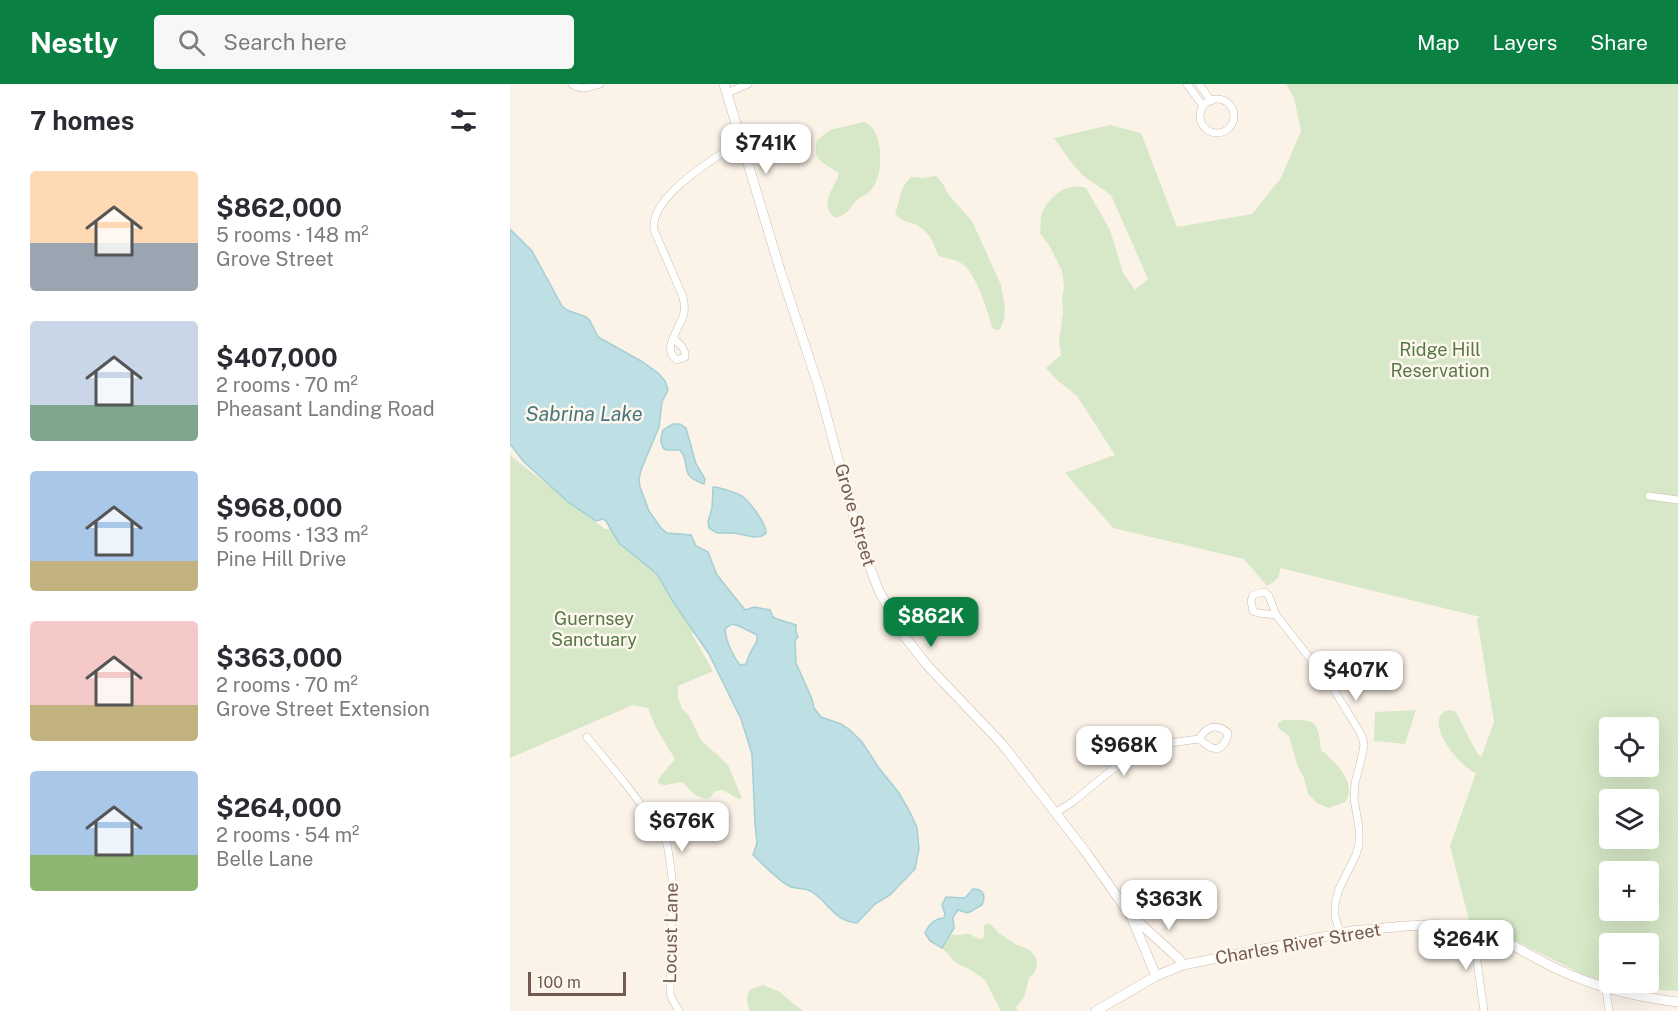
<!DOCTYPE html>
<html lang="en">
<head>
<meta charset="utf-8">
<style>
	:root { --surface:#fff; --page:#f7f7f7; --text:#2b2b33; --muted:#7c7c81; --accent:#0b8043 }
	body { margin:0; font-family:"Public Sans",sans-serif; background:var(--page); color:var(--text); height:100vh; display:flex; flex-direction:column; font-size:22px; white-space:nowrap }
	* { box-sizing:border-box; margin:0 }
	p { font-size:20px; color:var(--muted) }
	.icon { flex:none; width:33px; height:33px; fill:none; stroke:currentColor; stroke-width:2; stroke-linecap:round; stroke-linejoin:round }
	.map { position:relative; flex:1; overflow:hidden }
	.sheet { display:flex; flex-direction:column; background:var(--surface); width:510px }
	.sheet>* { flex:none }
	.tools { position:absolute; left:1089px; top:633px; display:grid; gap:12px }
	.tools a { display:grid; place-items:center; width:60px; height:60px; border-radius:6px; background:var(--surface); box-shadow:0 6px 24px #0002; font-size:30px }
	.scale { position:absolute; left:18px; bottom:15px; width:98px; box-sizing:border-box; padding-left:6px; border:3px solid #735a4e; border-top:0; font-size:16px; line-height:21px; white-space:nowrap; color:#735a4e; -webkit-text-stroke:4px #fef7ee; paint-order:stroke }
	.price { position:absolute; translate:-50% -51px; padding:0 14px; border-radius:12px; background:#fff; color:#222; font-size:20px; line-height:39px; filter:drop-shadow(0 2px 3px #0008) }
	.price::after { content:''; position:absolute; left:50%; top:36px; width:18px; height:14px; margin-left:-9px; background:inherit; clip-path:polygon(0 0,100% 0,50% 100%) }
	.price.active { background:var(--accent); color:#fff }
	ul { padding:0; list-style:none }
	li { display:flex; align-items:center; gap:18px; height:150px; padding:0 30px }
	li span { display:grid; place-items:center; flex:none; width:168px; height:120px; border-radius:6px; color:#555 }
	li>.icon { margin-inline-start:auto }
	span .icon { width:72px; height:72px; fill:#fffc; stroke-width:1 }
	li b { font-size:26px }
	h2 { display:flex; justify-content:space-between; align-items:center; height:72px; padding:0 30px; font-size:26px }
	header { display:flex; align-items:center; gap:36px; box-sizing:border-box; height:84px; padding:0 30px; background:var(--accent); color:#fff }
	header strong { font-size:28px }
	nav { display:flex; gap:33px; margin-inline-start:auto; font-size:21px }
	.search { width:420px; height:54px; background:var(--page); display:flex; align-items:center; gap:15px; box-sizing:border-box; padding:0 21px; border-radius:6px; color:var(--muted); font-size:22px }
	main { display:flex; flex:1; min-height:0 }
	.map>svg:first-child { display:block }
</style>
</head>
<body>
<header>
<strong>Nestly</strong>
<div class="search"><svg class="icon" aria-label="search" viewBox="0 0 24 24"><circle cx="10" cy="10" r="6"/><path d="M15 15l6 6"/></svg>Search here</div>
<nav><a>Map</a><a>Layers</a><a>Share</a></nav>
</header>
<main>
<section class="sheet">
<h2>7 homes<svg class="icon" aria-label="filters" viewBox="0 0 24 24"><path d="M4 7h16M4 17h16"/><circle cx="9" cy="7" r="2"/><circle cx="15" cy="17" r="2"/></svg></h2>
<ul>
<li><span style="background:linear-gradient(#ffd9b3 60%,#9aa5b1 0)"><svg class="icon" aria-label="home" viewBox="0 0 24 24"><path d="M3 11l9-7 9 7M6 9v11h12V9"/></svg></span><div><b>$862,000</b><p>5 rooms · 148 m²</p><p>Grove Street</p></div></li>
<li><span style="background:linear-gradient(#c9d6e8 70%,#7fa58c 0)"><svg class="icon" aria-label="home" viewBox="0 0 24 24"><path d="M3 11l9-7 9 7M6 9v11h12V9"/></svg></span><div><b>$407,000</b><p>2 rooms · 70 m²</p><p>Pheasant Landing Road</p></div></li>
<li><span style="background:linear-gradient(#a9c7e8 75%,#c2b280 0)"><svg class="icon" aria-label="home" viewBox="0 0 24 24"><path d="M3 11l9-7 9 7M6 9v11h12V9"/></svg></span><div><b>$968,000</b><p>5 rooms · 133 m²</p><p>Pine Hill Drive</p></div></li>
<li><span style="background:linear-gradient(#f6c9c9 70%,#c2b280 0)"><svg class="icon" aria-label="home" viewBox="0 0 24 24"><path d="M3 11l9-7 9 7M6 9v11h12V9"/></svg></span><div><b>$363,000</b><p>2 rooms · 70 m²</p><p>Grove Street Extension</p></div></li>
<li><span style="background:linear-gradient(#a9c7e8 70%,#8fb573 0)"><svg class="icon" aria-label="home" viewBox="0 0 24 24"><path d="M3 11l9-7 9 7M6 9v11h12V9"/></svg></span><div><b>$264,000</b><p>2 rooms · 54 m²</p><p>Belle Lane</p></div></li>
</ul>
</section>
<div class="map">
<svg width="1168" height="927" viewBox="0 0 1168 927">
	<rect width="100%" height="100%" fill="#fbf3e8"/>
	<!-- green -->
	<path fill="#d6e8c7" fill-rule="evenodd" d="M776 0H1168V907L1130 905 1091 897 1074 891 1002 855 960 840 940 762 966 689C952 685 916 642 933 629 937 625 941 626 946 628 954 643 961 660 971 674L984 638 967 535 970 533 770 484C770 494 766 497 757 502L734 475 603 444 555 389 605 371 567 312 547 296 536 284 551 271 549 258 553 229 552 215 554 202 552 187 539 161 530 149C531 143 530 135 532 129 539 112 558 98 576 104L600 146 613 189 625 206 638 195 601 111 572 91 558 74 544 54 600 41 631 49 667 143 742 130 771 94 791 47 784 14ZM1100 644H1138V682H1100ZM1100 716H1138V754H1100ZM1100 788H1138V826H1100ZM1100 860H1138V898H1100Z
		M354 38C363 42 365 47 368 56 372 72 372 97 358 109 355 112 350 113 347 116 338 126 340 129 326 134 309 123 322 106 328 93V88C312 78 302 77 307 56L320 46Z
		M426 92 433 100 438 110 462 137 491 201 495 223 494 235 490 245 487 246 482 244C478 227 466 188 451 179 445 175 435 175 428 171L421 154 413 145 405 140 394 137 385 130C391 114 389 105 401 93L412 94Z
		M0 369 2 373 95 445H106L151 491 185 543 182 550 203 587 168 602V613L172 625 178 630 191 656 218 681 232 714 228 715 213 706 205 707 201 713 196 715 185 711 172 698 155 701 149 700 148 697 150 693 165 675 146 644 138 624 123 621 0 674Z
		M906 626 895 660 864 657 865 628Z
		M773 636C804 636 808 633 811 666 824 677 849 699 835 718L818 724 807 719 798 710 794 694 788 683 779 652 768 644V639Z
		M477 840H480L490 850 507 861 520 866 526 874 527 881 525 888 519 894 514 914 506 923 508 927H491L475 896 461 886 446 879 432 864 442 850C448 853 453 849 459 850 464 852 467 855 472 855L474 852V841Z
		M253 901 268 907 293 927H239L237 915 239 906Z"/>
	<!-- water -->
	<path fill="#bedfe3" stroke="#a5cfd4" stroke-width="1.5" fill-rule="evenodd" d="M0 145 22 167 52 222 57 226 76 233 80 237 88 253 131 277 148 289 155 297 158 306 152 318 149 343 131 386 129 395 130 403 139 427 151 444 157 449 181 451 186 462 198 468 207 491 235 526 244 523 260 526 263 533C270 537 278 538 286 541V548L288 553 285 556 286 579 302 615 304 624 311 633 331 640 340 646 352 658 369 684 389 709 400 728 407 744 409 765 405 785 380 811 365 820 347 839C324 837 320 820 302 808 295 803 287 806 279 802 266 795 254 781 243 771L247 759 245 740 242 670 231 635 199 570 162 516 147 490 109 459 96 437 93 435 86 437 58 418 13 377 0 360ZM222 540 229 542 247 551V557L240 569 236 580 230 581C222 571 216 557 215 545Z
		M163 340H170L176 344 186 380 195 395 194 400C167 391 182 380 170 366H156L153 364 151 358V353L153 346Z
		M203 403C209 403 227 409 232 412 240 418 256 439 256 449L252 452 244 453 224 449H207L199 444 198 438 202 424Z
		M463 805C474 805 476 812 472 821L458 829 448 826 443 833 444 844 432 864 420 857 415 849C419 840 424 835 434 834L435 830 432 821 436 813 455 814Z"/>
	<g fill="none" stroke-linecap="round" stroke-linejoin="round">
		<defs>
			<path id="minor" d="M62 0C71 7 80 3 90 0
				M677 0 693 22
				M689 0 701 17
				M217 9 238 0
				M690 32a17 17 0 1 1 34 0a17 17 0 1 1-34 0Z
				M163 254C169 260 176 264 175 273L167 276C151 265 169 246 173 232 176 226 174 219 173 213L144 146C139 112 207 73 232 56
				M1139 412 1168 416
				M766 531 748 529 743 527 741 517 743 511 754 508 759 512 766 531 821 601 851 650 854 660 852 672 845 699 844 715 849 744V760L846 771 829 805 825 820V832L830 849
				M77 653 114 698 154 751 158 765 162 793 160 909 162 915 169 927
				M545 729 564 717 599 688 637 662 689 655C696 643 706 638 718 649 717 657 712 667 702 664 697 662 692 657 689 655
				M968 847 967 877 974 927
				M1096 905 1099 927"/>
			<path id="tertiary" d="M214 0 271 189 309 304 351 460 369 507 395 553 417 581 493 661 575 767 621 832 646 892
				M623 833 669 875 673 881
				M586 927 646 892 673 881 842 847C881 844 922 836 961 845 991 852 1018 871 1045 884 1084 903 1125 913 1168 918"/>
		</defs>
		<!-- minor casing -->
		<use href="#minor" stroke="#ccbbaf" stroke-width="8"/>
		<!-- tertiary casing -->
		<use href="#tertiary" stroke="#ccbbaf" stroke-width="10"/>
		<!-- minor -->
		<use href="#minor" stroke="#fff" stroke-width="7"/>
		<!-- tertiary -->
		<use href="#tertiary" stroke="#fff" stroke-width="9"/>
	</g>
	<g text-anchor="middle" stroke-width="5" stroke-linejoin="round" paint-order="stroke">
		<!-- park labels -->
		<g font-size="18" fill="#577846" stroke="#fef7ee">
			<text x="930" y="272">Ridge Hill<tspan x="930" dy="21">Reservation</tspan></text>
			<text x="84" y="541">Guernsey<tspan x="84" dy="21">Sanctuary</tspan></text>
		</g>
		<!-- street labels -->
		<g font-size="18" fill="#735a4e" stroke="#fef7ee">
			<text transform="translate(345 431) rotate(74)" y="6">Grove Street</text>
			<text transform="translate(161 849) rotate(-89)" y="6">Locust Lane</text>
			<text transform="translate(788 860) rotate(-10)" y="6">Charles River Street</text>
		</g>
		<!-- water labels -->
		<g font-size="20" font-style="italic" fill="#46777e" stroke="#fef7ee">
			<text x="74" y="337">Sabrina Lake</text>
		</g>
	</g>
</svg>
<div class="tools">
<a><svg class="icon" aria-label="locate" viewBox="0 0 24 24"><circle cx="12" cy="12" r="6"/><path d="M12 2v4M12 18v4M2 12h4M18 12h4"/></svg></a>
<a><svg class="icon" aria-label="layers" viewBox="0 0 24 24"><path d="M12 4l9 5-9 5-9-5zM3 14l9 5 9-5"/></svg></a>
<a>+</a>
<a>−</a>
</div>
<div class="scale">100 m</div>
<b class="price" style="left:256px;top:91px">$741K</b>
<b class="price active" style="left:421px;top:564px">$862K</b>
<b class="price" style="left:846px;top:618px">$407K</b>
<b class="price" style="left:614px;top:693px">$968K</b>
<b class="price" style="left:172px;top:769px">$676K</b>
<b class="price" style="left:659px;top:847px">$363K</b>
<b class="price" style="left:956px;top:887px">$264K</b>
</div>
</main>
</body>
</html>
